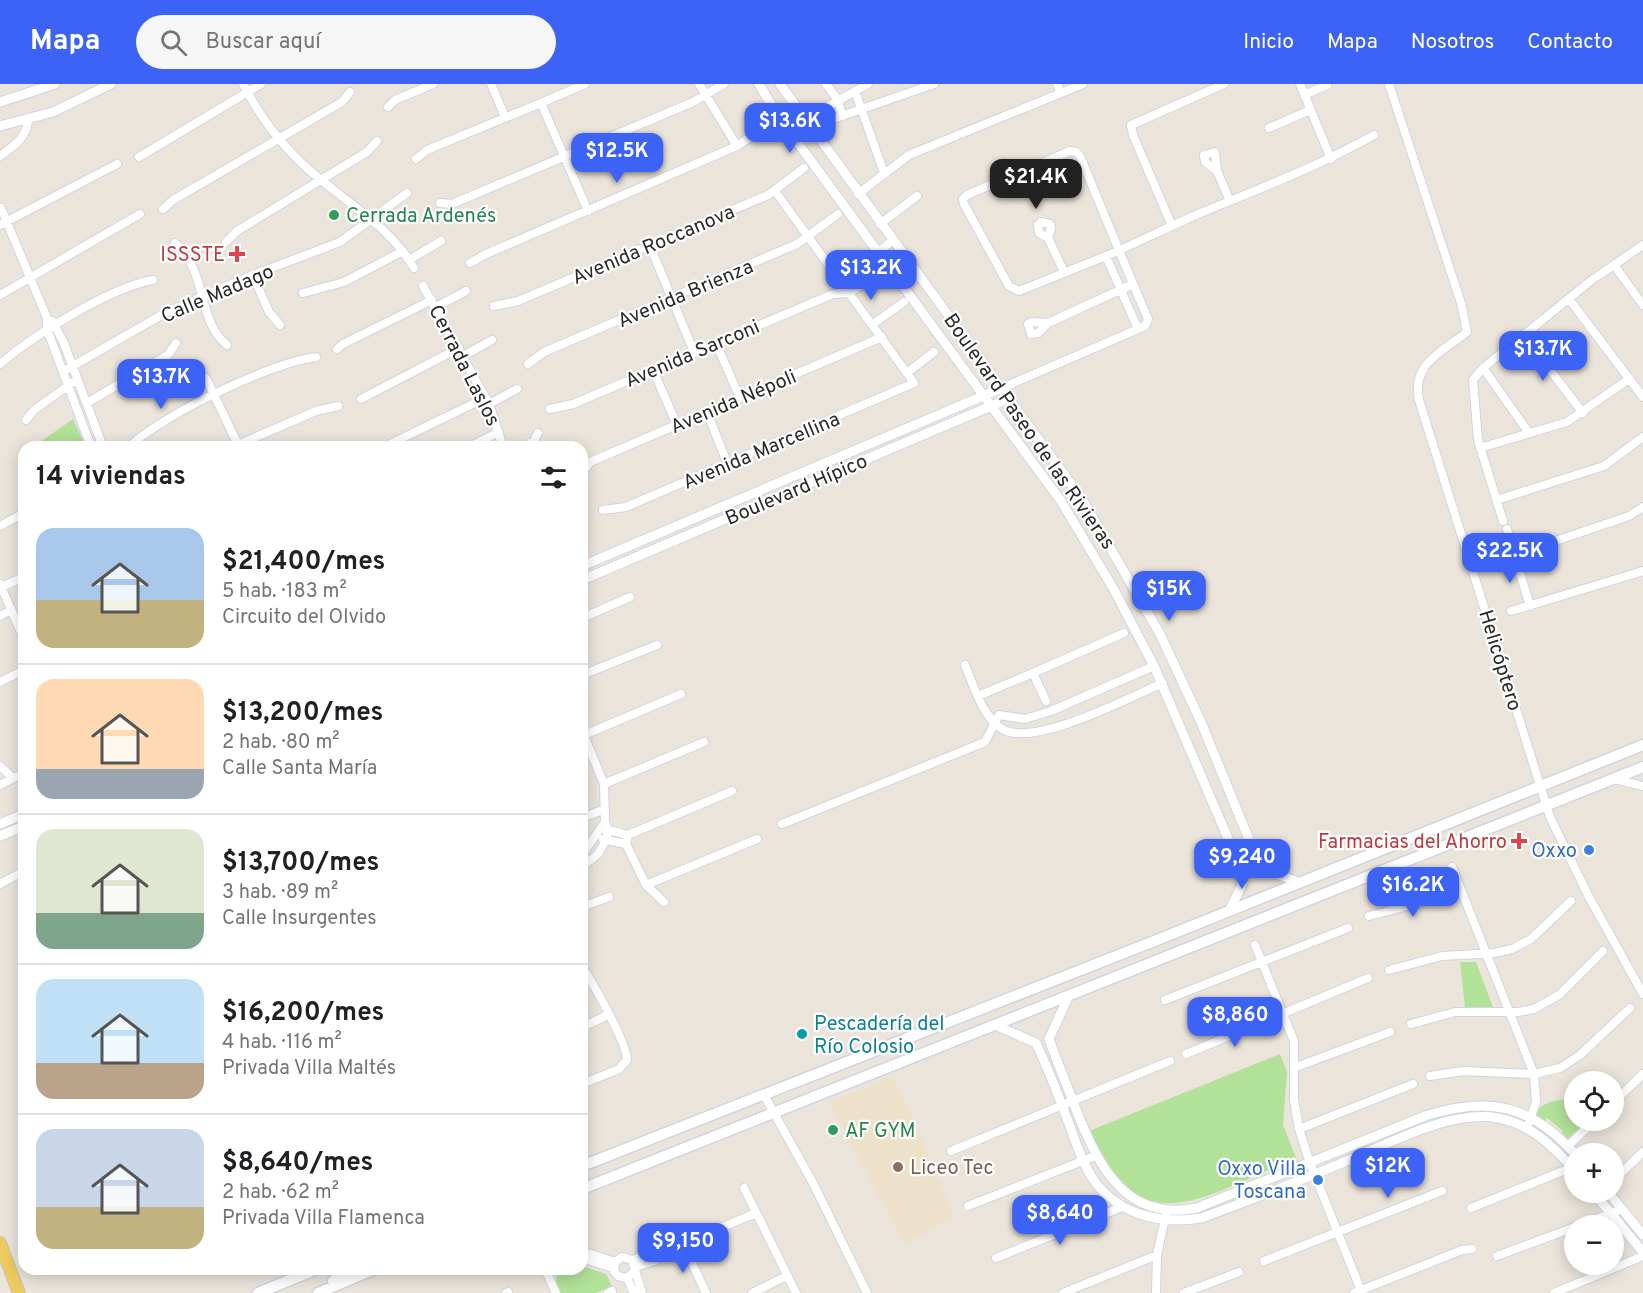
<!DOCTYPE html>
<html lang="es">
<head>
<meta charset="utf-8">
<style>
	:root { --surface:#fff; --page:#f6f6f6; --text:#202124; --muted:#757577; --line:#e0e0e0; --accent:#3d62f6 }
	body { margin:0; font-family:Overpass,sans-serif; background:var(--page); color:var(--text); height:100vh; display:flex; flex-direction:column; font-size:22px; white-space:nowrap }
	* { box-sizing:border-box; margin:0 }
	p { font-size:20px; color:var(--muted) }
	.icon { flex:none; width:33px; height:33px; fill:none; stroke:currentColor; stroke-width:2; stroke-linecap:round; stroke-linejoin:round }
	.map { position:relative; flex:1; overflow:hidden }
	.side { position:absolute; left:18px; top:357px; width:570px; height:834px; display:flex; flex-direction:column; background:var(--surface); border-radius:18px; box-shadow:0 3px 15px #0003 }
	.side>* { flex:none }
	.fabs { position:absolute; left:1564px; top:987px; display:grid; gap:12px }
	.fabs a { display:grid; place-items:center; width:60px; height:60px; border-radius:50%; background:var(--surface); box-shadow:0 3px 15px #0003; font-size:30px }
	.price { position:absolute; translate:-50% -51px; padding:0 14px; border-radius:12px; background:var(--accent); color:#fff; font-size:20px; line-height:39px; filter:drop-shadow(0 2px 3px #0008) }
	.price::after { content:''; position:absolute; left:50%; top:36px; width:18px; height:14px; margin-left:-9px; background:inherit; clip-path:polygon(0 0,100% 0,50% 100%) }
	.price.current { background:#222; color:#fff }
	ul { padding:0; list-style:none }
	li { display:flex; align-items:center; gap:18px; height:150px; padding:0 18px }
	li+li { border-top:2px solid var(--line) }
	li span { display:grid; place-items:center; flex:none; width:168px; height:120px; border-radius:18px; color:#555 }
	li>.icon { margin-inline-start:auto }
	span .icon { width:72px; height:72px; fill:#fffc; stroke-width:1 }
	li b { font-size:26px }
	h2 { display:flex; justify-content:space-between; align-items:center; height:72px; padding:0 18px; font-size:26px }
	header { display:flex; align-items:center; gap:36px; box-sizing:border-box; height:84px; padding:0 30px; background:var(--accent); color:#fff }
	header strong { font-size:28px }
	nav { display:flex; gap:33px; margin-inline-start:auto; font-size:21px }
	.search { width:420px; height:54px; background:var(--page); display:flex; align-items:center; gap:15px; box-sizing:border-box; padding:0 21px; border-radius:33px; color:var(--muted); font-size:22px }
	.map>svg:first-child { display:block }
</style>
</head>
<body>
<header>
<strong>Mapa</strong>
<div class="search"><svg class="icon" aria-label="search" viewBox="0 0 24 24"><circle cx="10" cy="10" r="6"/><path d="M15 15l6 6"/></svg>Buscar aquí</div>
<nav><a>Inicio</a><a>Mapa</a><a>Nosotros</a><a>Contacto</a></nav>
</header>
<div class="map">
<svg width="1643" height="1209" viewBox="0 0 1643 1209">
	<rect width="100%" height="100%" fill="#ebe4db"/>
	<!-- education -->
	<path fill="#ede1ca" d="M893 993 919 1048 954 1134 904 1160 829 1018Z"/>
	<!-- green -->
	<path fill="#b2e198" d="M73 335 86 363H33Z
		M1460 878H1476L1494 926 1465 924Z
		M1280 970 1287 988 1283 1041 1296 1074C1207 1110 1140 1166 1089 1047Z
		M1570 1014 1575 1019V1036L1586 1037 1566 1057 1560 1051 1563 1047 1547 1034 1544 1038 1536 1033C1538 1017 1557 1017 1570 1014Z
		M582 1182 606 1190 612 1202 596 1209H561L556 1197 558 1185H582Z"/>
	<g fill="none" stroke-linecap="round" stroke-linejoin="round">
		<defs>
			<path id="minor" d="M243 0C262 37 288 70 321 96 355 124 391 145 414 184
				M491 0 505 33
				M826 0 838 16 842 32
				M1057 0 1061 9
				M1300 0 1331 75
				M1389 0 1461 219 1467 248C1442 268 1411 280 1419 316L1550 733 1589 813 1643 910
				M855 7 884 89
				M1304 11 1327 1
				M541 19 585 0
				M388 23 395 16 433 0
				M805 35 868 0
				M1269 44 1310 26
				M817 54 833 35 934 0
				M737 62 769 40
				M0 72C15 61 26 55 28 36
				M139 73 261 0
				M416 75 427 66 541 19 588 127
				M1217 87 1205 78 1204 71 1215 68 1217 87 1230 117
				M858 110 909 71 1083 0
				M440 119 452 120 693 18 724 0
				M1 124 47 234V245L91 363
				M163 125 173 116 342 18 350 8
				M880 140 917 112
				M0 141 117 80
				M1172 142 1133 51 1131 41 1224 0
				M1048 154 1051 144 1050 140 1041 138 1038 141 1039 149 1048 154 1064 188
				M226 158 237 147 367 68 377 57
				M175 159C209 189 196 236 227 261
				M650 162 694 268
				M1106 172 1138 245
				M409 176 441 157
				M470 179 486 170 737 62 699 0
				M1614 181 1643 221
				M253 191 269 228 280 241
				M1598 192 1643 161
				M423 202 489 320 503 363
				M840 202 873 176 878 168 892 157
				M303 209 344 198 403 167
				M0 211 140 130
				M1569 215 1643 313
				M494 222 518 217 768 111 804 84
				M436 223 466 207
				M52 237 63 257 103 363
				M1048 239 1031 238 1028 240 1031 250 1038 249 1048 239 1133 200
				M873 240 904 218
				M1523 251 1583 329
				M716 259 740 314
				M337 265 343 260 432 216
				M463 272 492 256
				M0 280C34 251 111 203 153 196
				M528 280 544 268 797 160 838 130
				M1483 284 1529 349
				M653 286 677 341
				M64 287 165 229 253 191 340 158 407 109
				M908 288 934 268
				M206 294 239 363
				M1002 304 1145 242 1148 235C1125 181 1102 126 1080 72L1076 68 1070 67 967 111 963 115 964 120 1009 202 1019 207 1106 172C1139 158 1170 142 1203 128 1261 104 1319 82 1374 51
				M361 315 459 264
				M87 319 168 271 176 259
				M489 320 517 305
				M550 325 573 320 833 210 850 209 888 182
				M707 328 728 381
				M26 336 34 326 72 299
				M129 363C160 332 272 278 316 273
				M233 363 316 327 338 322
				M384 363 485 314
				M469 363 499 348
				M524 363 534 357 538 349
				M1480 364 1567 338 1629 295
				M586 384 590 378 882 253
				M1497 416 1604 382 1643 353
				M603 426 626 423 914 299 775 107
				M1503 437 1478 356 1473 296 1483 284 1593 195
				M0 442 24 429
				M1507 445 1530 522
				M1514 471 1629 432 1643 423
				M0 500 24 555
				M1 503 24 493
				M1511 527 1643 487
				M0 532 11 526
				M582 534 630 513
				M965 581C974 602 982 632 1002 645 1034 664 1128 614 1163 599
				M1033 589 1124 549
				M582 591 657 561
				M0 598 24 586
				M978 612 1033 589 1046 617
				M582 647 604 700 605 738 608 746 606 756 598 770 582 783
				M584 651 681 610
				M0 682 13 694
				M1615 695 1643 702
				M604 700 704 658
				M0 701 24 689
				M582 734 605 725
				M782 740 985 658 999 631 1025 635 1051 627 1154 582
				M604 745 628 751
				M628 751 732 707
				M628 751 626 760 646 801 664 818
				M603 755 626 760
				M582 771 605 738
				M1452 783 1534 990 1536 1018 1527 1044
				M0 800 24 787
				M646 801 757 755
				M582 823 609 813
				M1369 832 1462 808
				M1255 861 1294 957V1016L1299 1045 1310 1079 1362 1209
				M582 883C593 899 627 959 627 976L619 985 582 1000
				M1389 886 1442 872 1494 869 1512 865 1531 855 1571 817
				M1165 916 1348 844
				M1411 940 1455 928H1518L1534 925 1559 911 1603 867
				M582 943 608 931
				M1186 970 1368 894
				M1296 983 1390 948
				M1430 992 1463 987 1534 990 1560 984 1580 971 1630 924
				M764 1011 813 1099 867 1209
				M1614 1018 1643 990
				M1299 1045 1413 1000
				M1568 1062 1595 1036
				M951 1067 1170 977
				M1614 1096 1643 1068
				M744 1104 796 1209
				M968 1122 1095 1072
				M1471 1124 1568 1085 1575 1080
				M1579 1142 1622 1125
				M683 1160 706 1209
				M582 1167 615 1178
				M1497 1172 1575 1143
				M582 1174 613 1184
				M996 1174 1122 1123
				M632 1176 653 1169H661L756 1129
				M1264 1177 1442 1107
				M635 1183 655 1177 661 1169
				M545 1185 556 1209
				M634 1188 627 1194 618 1192 614 1187 615 1178 622 1173 632 1176 642 1209
				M627 1194 634 1209
				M506 1209 508 1208
				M608 1209 612 1207
				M752 1209 787 1192
				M1063 1209 1157 1171
				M1156 1209 1157 1171 1166 1130
				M1184 1209 1239 1188
				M1354 1209 1462 1166 1472 1165
				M1554 1209 1643 1172"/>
			<path id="tertiary" d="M759 0 778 32 1061 417 1113 504 1154 582 1236 773 1242 801 1229 827
				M780 0 1082 415 1160 550 1201 638 1257 775 1271 788 1298 798
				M0 18 55 0
				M0 42 53 28 111 0
				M582 482 1002 304
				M582 496 1010 314
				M0 740 24 730
				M0 752 24 742
				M1069 911 1049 955C1058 980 1068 1004 1077 1028 1099 1083 1126 1138 1197 1124L1425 1032C1488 1012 1530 1020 1575 1070
				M995 941 1036 959C1047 983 1057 1007 1066 1032 1074 1052 1080 1074 1091 1092 1115 1130 1160 1141 1201 1134 1249 1117 1296 1098 1342 1079 1386 1061 1450 1025 1498 1034 1531 1040 1554 1063 1575 1087
				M1593 1108 1643 1168
				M1608 1108 1643 1151"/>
			<path id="secondary" d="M582 1082 1152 858 1643 661
				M582 1105 1643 683
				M333 1197 349 1185
				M258 1209 317 1185
				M318 1209 375 1185"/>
			<path id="primary" d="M0 1159 19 1209"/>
		</defs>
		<!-- minor casing -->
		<use href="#minor" stroke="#d0d4e2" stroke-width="10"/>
		<!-- tertiary casing -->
		<use href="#tertiary" stroke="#d0d4e2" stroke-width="11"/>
		<!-- secondary casing -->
		<use href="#secondary" stroke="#d0d4e2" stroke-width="13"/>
		<!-- primary casing -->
		<use href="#primary" stroke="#c3c3c3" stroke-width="14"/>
		<!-- minor -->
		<use href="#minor" stroke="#fff" stroke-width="8"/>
		<!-- tertiary -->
		<use href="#tertiary" stroke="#fff" stroke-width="9"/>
		<!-- secondary -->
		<use href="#secondary" stroke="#fff" stroke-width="10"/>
		<!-- primary -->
		<use href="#primary" stroke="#edca5e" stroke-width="12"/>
	</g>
	<!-- markers -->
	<g fill="#2e9e5b" stroke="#fff" stroke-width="2">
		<circle cx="334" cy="131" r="6"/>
		<circle cx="833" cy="1046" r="6"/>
	</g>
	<g fill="#e0444e" stroke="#fff" stroke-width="2">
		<path d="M234 161h6v6h6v6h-6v6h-6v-6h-6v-6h6z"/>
		<path d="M1516 748h6v6h6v6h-6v6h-6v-6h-6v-6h6z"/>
	</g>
	<g fill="#3f7fe0" stroke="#fff" stroke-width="2">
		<circle cx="1589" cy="766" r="6"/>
		<circle cx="1318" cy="1096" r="6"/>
	</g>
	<circle fill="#0f9aa8" stroke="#fff" stroke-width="2" cx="802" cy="950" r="6"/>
	<circle fill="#8d6e63" stroke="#fff" stroke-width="2" cx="898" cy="1083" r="6"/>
	<g text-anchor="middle" stroke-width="4.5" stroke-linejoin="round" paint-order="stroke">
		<!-- leisure labels -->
		<g font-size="20" fill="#27864d" stroke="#fff" text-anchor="start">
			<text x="346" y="138">Cerrada Ardenés</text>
			<text x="845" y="1053">AF GYM</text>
		</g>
		<!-- street labels -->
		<g font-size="20" fill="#292929" stroke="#fff">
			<text transform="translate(653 160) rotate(-23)" y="7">Avenida Roccanova</text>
			<text transform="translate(217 209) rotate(-23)" y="7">Calle Madago</text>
			<text transform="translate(685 209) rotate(-23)" y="7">Avenida Brienza</text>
			<text transform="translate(692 269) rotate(-23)" y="7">Avenida Sarconi</text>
			<text transform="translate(465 281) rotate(63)" y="7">Cerrada Laslos</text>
			<text transform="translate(733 317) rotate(-23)" y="7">Avenida Népoli</text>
			<text transform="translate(1030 347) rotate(55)" y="7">Boulevard Paseo de las Rivieras</text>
			<text transform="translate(761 366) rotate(-23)" y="7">Avenida Marcellina</text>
			<text transform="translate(796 405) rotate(-23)" y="7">Boulevard Hípico</text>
			<text transform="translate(1501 576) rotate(73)" y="7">Helicóptero</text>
		</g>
		<!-- health labels -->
		<g font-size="20" fill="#be3a42" stroke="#fff" text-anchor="end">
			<text x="225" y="177">ISSSTE</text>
			<text x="1507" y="764">Farmacias del Ahorro</text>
		</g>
		<!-- shop labels -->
		<g font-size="20" fill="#366cbe" stroke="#fff" text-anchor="end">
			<text x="1577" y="773">Oxxo</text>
			<text x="1306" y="1091">Oxxo Villa<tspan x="1306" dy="23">Toscana</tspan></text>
		</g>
		<!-- culture labels -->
		<g font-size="20" fill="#0d838f" stroke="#fff" text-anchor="start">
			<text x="814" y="946">Pescadería del<tspan x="814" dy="23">Río Colosio</tspan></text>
		</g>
		<!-- education labels -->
		<g font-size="20" fill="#785e54" stroke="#fff" text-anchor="start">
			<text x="910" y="1090">Liceo Tec</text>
		</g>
	</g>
</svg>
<div class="fabs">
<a><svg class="icon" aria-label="locate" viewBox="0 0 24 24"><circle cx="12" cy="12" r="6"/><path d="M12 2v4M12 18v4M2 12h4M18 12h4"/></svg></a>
<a>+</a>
<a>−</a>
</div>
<b class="price" style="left:790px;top:70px">$13.6K</b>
<b class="price" style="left:617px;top:100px">$12.5K</b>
<b class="price current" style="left:1036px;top:126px">$21.4K</b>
<b class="price" style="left:871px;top:217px">$13.2K</b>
<b class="price" style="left:1543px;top:298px">$13.7K</b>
<b class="price" style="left:161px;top:326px">$13.7K</b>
<b class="price" style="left:1510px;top:500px">$22.5K</b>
<b class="price" style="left:1169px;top:538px">$15K</b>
<b class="price" style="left:1242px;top:806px">$9,240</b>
<b class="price" style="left:1413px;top:834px">$16.2K</b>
<b class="price" style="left:1235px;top:964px">$8,860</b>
<b class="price" style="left:1388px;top:1115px">$12K</b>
<b class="price" style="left:1060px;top:1162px">$8,640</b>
<b class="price" style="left:683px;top:1190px">$9,150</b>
<section class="side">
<h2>14 viviendas<svg class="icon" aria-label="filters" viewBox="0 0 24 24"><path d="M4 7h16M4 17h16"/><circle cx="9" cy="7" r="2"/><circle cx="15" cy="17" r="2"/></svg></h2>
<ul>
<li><span style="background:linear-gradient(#a9c7e8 60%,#c2b280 0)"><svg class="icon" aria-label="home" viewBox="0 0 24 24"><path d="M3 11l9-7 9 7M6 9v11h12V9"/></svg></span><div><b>$21,400/mes</b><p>5 hab. · 183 m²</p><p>Circuito del Olvido</p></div></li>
<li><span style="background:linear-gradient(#ffd9b3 75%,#9aa5b1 0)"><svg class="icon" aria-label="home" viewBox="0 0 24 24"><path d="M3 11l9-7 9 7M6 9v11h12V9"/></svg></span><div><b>$13,200/mes</b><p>2 hab. · 80 m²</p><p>Calle Santa María</p></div></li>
<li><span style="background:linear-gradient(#dfe7d0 70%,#7fa58c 0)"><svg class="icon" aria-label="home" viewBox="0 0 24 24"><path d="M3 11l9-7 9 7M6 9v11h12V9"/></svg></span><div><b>$13,700/mes</b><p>3 hab. · 89 m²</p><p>Calle Insurgentes</p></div></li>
<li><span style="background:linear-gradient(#bfe0f5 70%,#b9a48a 0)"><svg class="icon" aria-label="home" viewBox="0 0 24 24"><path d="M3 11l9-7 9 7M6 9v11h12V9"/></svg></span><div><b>$16,200/mes</b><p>4 hab. · 116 m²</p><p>Privada Villa Maltés</p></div></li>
<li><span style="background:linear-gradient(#c9d6e8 65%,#c2b280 0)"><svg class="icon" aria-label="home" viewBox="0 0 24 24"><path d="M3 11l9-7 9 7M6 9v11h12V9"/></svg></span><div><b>$8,640/mes</b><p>2 hab. · 62 m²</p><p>Privada Villa Flamenca</p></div></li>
</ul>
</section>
</div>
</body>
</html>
